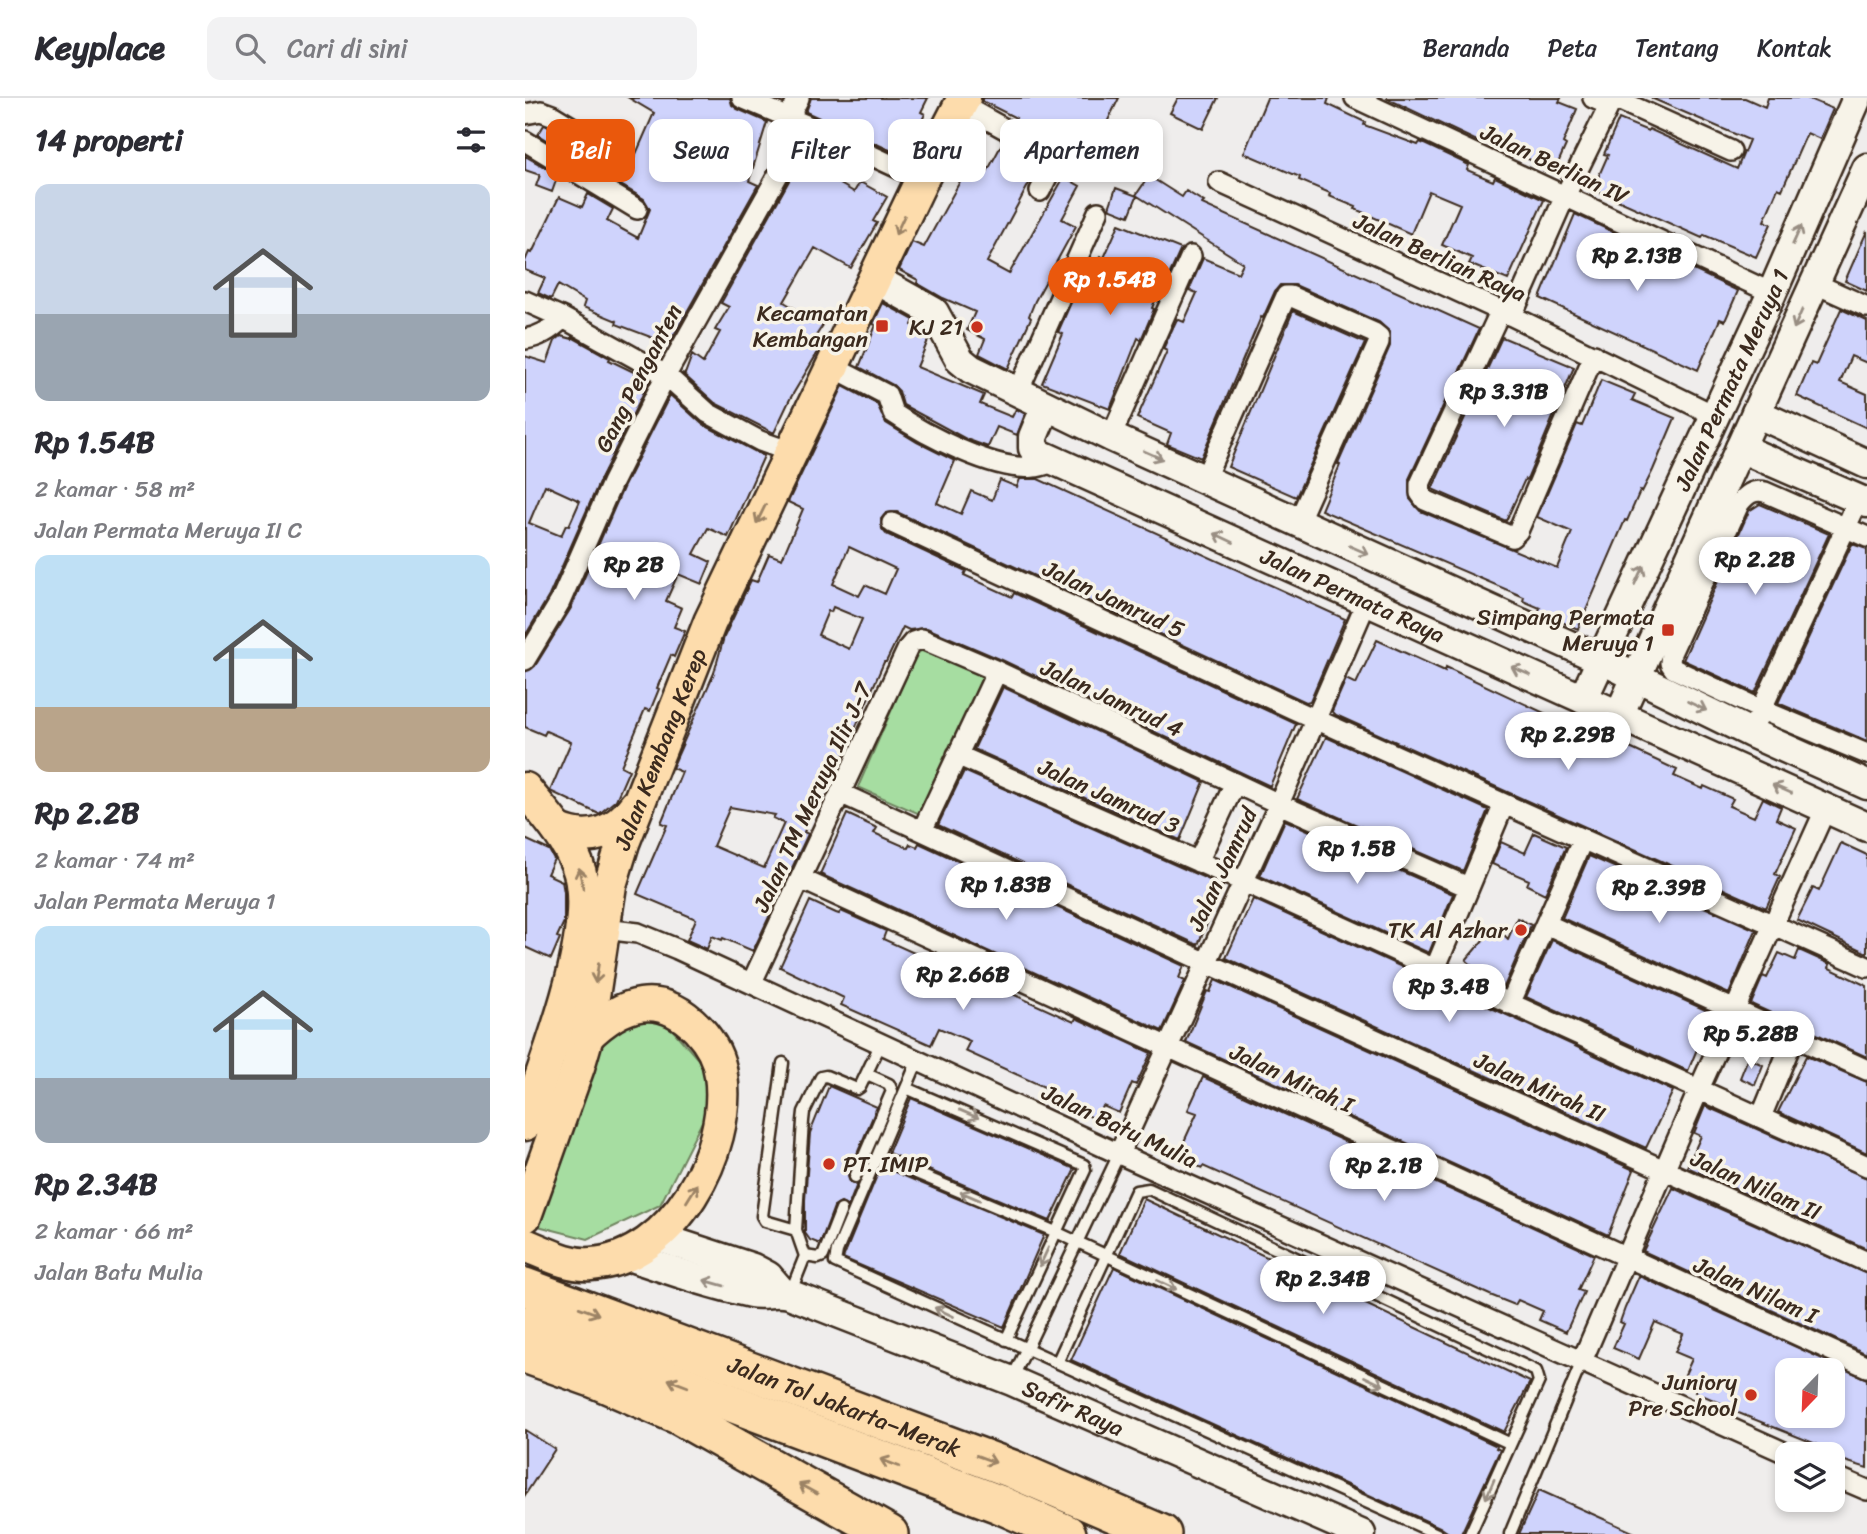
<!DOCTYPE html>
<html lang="id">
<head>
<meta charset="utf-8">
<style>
	:root { --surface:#fff; --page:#f2f2f3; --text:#2b2b33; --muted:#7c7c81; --line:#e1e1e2; --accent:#ea580c }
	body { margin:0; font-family:Sriracha,sans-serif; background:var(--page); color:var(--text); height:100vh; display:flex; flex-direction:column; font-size:26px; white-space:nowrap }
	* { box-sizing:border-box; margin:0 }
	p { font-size:23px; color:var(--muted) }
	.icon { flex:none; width:38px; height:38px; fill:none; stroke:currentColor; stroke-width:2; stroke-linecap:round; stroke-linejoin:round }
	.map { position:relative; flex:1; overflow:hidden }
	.panel { display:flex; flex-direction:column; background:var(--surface); width:525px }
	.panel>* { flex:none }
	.top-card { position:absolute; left:21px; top:21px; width:665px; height:63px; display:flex; gap:14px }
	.needle { width:46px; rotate:203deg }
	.buttons { position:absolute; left:1250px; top:1260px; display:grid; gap:14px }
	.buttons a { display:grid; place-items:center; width:70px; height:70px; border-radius:14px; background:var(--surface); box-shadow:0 4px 10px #0003; font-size:35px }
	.price { position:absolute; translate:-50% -60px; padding:0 16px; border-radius:24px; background:#fff; color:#222; font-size:23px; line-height:46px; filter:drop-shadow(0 2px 4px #0008) }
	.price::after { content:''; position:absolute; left:50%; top:42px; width:21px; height:16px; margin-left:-10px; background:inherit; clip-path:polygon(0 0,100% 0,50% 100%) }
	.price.active { background:var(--accent); color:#fff }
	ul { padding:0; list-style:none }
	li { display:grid; align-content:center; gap:14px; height:371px; padding:0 35px }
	li span { display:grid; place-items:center; height:217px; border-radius:14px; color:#555 }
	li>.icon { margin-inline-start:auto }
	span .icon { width:126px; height:126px; fill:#fffc; stroke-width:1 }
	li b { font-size:30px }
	h2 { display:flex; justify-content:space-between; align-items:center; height:84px; padding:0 35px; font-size:30px }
	.chip { padding:0 24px; border-radius:14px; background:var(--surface); box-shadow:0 4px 10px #0003; font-size:24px; line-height:63px }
	.chip.active { background:var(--accent); color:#fff }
	header { display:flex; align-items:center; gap:42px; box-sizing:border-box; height:98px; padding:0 35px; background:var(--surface); border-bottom:2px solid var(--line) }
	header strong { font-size:33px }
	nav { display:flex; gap:38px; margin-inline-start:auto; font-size:24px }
	.search { width:490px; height:63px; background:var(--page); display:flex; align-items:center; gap:18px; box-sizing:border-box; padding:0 24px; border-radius:14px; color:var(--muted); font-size:26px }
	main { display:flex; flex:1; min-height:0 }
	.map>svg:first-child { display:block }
</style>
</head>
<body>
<header>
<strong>Keyplace</strong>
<div class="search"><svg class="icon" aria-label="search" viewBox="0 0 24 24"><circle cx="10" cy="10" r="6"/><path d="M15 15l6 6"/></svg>Cari di sini</div>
<nav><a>Beranda</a><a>Peta</a><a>Tentang</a><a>Kontak</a></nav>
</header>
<main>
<section class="panel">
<h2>14 properti<svg class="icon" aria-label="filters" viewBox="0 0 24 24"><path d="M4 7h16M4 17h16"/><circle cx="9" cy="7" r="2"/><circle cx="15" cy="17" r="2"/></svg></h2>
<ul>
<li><span style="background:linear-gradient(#c9d6e8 60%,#9aa5b1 0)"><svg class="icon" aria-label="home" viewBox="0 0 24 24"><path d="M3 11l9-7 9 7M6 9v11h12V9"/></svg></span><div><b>Rp 1.54B</b><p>2 kamar · 58 m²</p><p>Jalan Permata Meruya II C</p></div></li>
<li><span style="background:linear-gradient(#bfe0f5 70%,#b9a48a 0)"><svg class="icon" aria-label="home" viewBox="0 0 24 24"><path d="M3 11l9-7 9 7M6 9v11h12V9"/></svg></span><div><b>Rp 2.2B</b><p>2 kamar · 74 m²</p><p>Jalan Permata Meruya 1</p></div></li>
<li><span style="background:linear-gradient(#bfe0f5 70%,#9aa5b1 0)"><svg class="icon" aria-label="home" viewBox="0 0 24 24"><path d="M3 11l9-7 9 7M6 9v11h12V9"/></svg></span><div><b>Rp 2.34B</b><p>2 kamar · 66 m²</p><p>Jalan Batu Mulia</p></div></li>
</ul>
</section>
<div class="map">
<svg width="1342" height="1436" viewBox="0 0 1342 1436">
	<rect width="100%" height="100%" fill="#efedec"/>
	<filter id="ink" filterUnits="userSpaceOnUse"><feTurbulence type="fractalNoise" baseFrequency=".0143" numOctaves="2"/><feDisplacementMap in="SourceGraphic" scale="14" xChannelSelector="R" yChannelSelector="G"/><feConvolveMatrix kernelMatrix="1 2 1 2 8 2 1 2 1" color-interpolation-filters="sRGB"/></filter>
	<g filter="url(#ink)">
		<!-- green -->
		<path fill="#a6dda1" stroke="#708460" stroke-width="2" d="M394 549 458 577 397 717 333 689Z
			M139 922 185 975 187 1004 135 1107 63 1141 13 1128 83 923Z"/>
		<!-- building -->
		<path fill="#cfd3fc" stroke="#3b2a1e" stroke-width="2" fill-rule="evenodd" d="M104 0H205L207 7 212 11 242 24 224 83 233 87 144 246 91 226 92 223 58 209 60 203 33 187 26 201 13 195 20 180 0 172V163L4 154 7 155 34 99 57 109 63 96 88 111 82 123 113 140 125 111 119 101 13 37 19 27 22 28 85 66 96 67 104 72 129 15Z
			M286 0H403L396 14 400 16 390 38 376 32 367 53 281 14Z
			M457 0H594L566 57 530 39 528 44 490 22 491 20 457 3Z
			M653 0H693L678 31 645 15Z
			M742 0H804L802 6 840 24 839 27 893 47 895 44 944 67 942 72 968 83 970 79 1019 102 983 182 944 166 947 160 917 147 935 106 904 93 886 136 830 111 831 109 804 98 805 95 774 82 775 79 719 55Z
			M861 0H1036L1034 4 1052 11 1038 45 1041 47 1030 72 959 43 954 44Z
			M1126 0H1220L1240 9 1243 0H1282L1308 11 1295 41 1282 35 1257 92 1253 90 1239 123 1246 126 1231 159 1179 137 1177 140 1068 91 1083 57 1079 56 1094 21 1123 33 1124 31 1212 71 1224 42Z
			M286 43 309 53 296 75 329 94 335 84 362 99 348 123 352 125 326 170 290 150 259 204 298 227 287 244 296 249 265 301 249 335 190 305 157 275 160 276 167 257 178 265 195 234 190 232 204 209 196 205Z
			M478 44 515 65 462 164 484 176 539 79 555 88 537 121 551 128 510 203 504 218 506 220 483 271 454 256 460 241 442 232 450 214 418 200 392 185 393 182 374 172 387 144 399 149 438 78 424 70 431 57 462 74Z
			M0 58 33 77 27 94 11 88 15 77 0 72Z
			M624 78 657 99 661 93 679 104 677 106 954 231 884 381 885 401 895 413 1032 470 1047 434 1012 419 1052 326 1057 328 1076 282 1110 296 1107 302 1150 320 1128 372 1117 394 1115 393 1102 423 1100 422 1053 531 1013 514 1015 510 998 503 999 499 796 412 815 367 813 366 865 248V234L854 224 770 187H755L750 193 738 220 736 219 676 360 642 346 646 335 612 320 642 253 638 251 652 221 659 224 672 195 664 192 678 160 713 175 718 165 611 97Z
			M591 90 612 98 604 118 584 110Z
			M1050 116 1213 193 1200 223 1195 221 1173 272 1015 200Z
			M594 126 656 151 642 182 639 181 627 210 629 211 616 242 613 240 585 311 517 285 538 236 533 234 559 175 566 178 575 158 579 160Z
			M1342 133V193L1320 183Z
			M358 205 389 222 387 227 400 233 404 240 392 269 459 297 455 306 487 319 491 311 500 316 492 337 472 329 463 349 441 341 378 307 374 293 368 287 334 269 351 227 348 226Z
			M1316 211 1342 223V265L1326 258 1315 284 1342 296V330L1272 298 1286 265 1291 267Z
			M768 213 840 245 771 399 703 369Z
			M36 238 47 241V239L85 260 84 262 125 282 76 380 24 498 0 538V258L22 265 30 243ZM20 387 55 403 44 428 41 427 36 438 4 425Z
			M977 239 1049 269 1002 382 1000 381 981 423 907 391Z
			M318 288 352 306 361 325 392 344 430 363 412 405 436 416 446 393 467 402 475 382 492 389 495 381H513L820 521 785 603 781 604 372 414 361 415 356 421 357 431 361 436 441 473 439 477 487 499 489 495 771 626 745 688 477 562 402 530 384 532 378 529 361 564H359L305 688 294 683 280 716 285 719 279 734 283 736 228 853 198 840 197 842 187 838 182 851 162 842 171 821 112 796 142 727 136 725 157 674 147 670 189 575 199 539 226 482 232 484 244 456 257 461 278 411 263 404ZM324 449 371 471 360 496 340 487 334 498 308 486ZM308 509 337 521 324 551 293 537 303 513 306 514ZM205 709 250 717 248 720 259 725 239 770 188 748Z
			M145 297 177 326 239 358 203 439 183 430 169 456 186 464 177 486 153 476 141 503 157 510 149 529 160 533 149 559 146 557 132 590 134 591 125 613 120 611 96 668 104 672 91 702 74 716 25 693 46 644 21 633 19 637 0 629V574L10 568 46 510 98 390Z
			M1235 406 1304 436 1230 595 1158 562 1224 413Z
			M1327 446 1342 451V643L1253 605Z
			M852 542 920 573 921 569 1064 636 1093 648 1094 645 1152 672 1149 678 1178 691 1179 688 1208 701 1204 708 1229 719 1238 700 1256 709 1251 721 1271 730 1250 776 1255 779 1241 810 811 617 807 613 821 581 831 586Z
			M478 589 679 684 655 742 449 651Z
			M801 639 963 712 938 773 772 701Z
			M439 673 698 788 673 847 413 727Z
			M322 716 352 730 349 735 383 750 385 746 392 749 394 745 659 868 654 880 660 883 637 933 295 776Z
			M760 722 928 796 904 855 735 778Z
			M1009 735 1041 749 1020 796 1002 787 1004 782 967 766 976 744 1000 755Z
			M0 741 24 752 29 761 22 776 37 783 39 794V824L32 839 35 840 26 861 0 849Z
			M1316 745 1342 757V855L1272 822 1288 790 1294 793Z
			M1064 758 1231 832 1204 896 1037 820Z
			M728 801 1148 993 1121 1050 701 860Z
			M285 803 311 815 314 816 316 813 361 833 358 841 431 874 434 867 451 875 450 879 470 888 549 924 551 920 626 955 611 987 607 985 594 1015 578 1008 572 1022 524 998 526 992 440 953 445 943 414 930 406 947 316 907 319 900 255 869Z
			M992 820 1006 827 979 889 964 882 941 862 970 828 983 841Z
			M1027 842 1187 915 1163 973 1001 899Z
			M1274 852 1305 866 1304 870 1342 888V959L1226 906 1238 878 1242 880 1254 855 1270 862Z
			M690 882 1109 1072 1083 1137 661 944 682 893 685 894Z
			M1281 958 1342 984V1055L1253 1014Z
			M1223 960 1238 967 1230 987 1215 980Z
			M678 979 1069 1157 1053 1192 1059 1194 1041 1234 1014 1222 1018 1213 993 1202 990 1207 965 1197 678 1068 677 1070 652 1059 672 1015 663 1012Z
			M304 988 352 1009 323 1077 325 1084 332 1086 323 1109 316 1105 309 1109 295 1146 285 1142 280 1135V1102L285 1035Z
			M386 1000 550 1071 525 1123 363 1055Z
			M1180 1008 1342 1080V1151L1162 1069 1176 1038 1169 1035Z
			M358 1069 519 1137 479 1229 318 1160 355 1070Z
			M1148 1090 1342 1176V1256L1118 1153Z
			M619 1101 1005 1284 979 1334 595 1155Z
			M589 1169 972 1348 971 1350 975 1352 936 1436H925L915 1429 546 1262Z
			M1114 1178 1342 1281V1370L1307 1359V1356H1304L1306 1352 1206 1312 1207 1310 1170 1294 1172 1289 1157 1283 1167 1261 1150 1254 1158 1236 1130 1224 1114 1261 1088 1250 1099 1226 1095 1224 1100 1210ZM1262 1272H1307V1318H1262Z
			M0 1332 30 1351 0 1397Z
			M1014 1392 1112 1436H994Z"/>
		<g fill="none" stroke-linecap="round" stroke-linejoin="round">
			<defs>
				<path id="lane" d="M393 962 312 1153 310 1164 912 1436
					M258 965 237 1118 240 1123 271 1132
					M381 990 559 1067 560 1072 481 1242
					M353 1059 531 1134 984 1345
					M330 1079 367 993 364 986 342 976
					M280 1158 293 1160 298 1158 316 1112
					M266 1193 280 1158 271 1132 278 1023 279 1014 296 979 301 978 332 991 335 989 356 945
					M532 1265 611 1093 624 1091 1011 1273 1014 1283 945 1436
					M488 1279 594 1056
					M985 1436 1057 1263"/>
				<path id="street" d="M217 0 281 27 397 81
					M830 0 1247 195
					M1068 0 1084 7
					M1089 0 1206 53
					M435 6 525 56 529 65 515 93
					M0 16 16 13 27 17 91 56
					M264 19 274 0
					M0 43 112 111
					M694 84 987 218 1189 317
					M1289 185 1342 209
					M0 203 38 220 141 277 183 315 235 343 266 354
					M975 214 895 386V395L900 402 987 439 993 433 1069 257
					M987 218 1040 98 1088 0
					M0 241C15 239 27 231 38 220
					M308 269 362 297 368 315C400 337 471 374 509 369 517 369 524 365 530 363
					M493 294 573 114
					M586 339 666 158
					M680 380 761 198H765L849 235 854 239V244L773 424
					M367 425 768 611 1342 869
					M1342 439 1240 394C1228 391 1221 397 1214 406L1146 555 1145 565 1149 571 1237 612 1342 656
					M0 562 35 504 87 385 141 277 281 27
					M1232 621 1334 401
					M432 657 717 783 1342 1068
					M315 695 680 864 1342 1164
					M397 733 472 573
					M673 764 710 685
					M276 781 1342 1269
					M1021 826 1342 972
					M79 831 113 835 152 851 594 1056 1263 1356
					M910 871 979 706
					M227 884 383 550 388 544 397 541 472 573 754 706 943 789
					M985 906 1058 741
					M1236 1019 1269 939
					M594 1056 754 706 841 505
					M1057 1263 1174 991 1301 710
					M1307 1377 1342 1392"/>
				<g id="secondary">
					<path d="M350 181 409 214 435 262 446 271 586 339 1075 561 1226 635 1342 687"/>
					<path id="s1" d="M521 308 508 339V350L517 357 1342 729"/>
					<path d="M1231 315 1342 366"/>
					<path d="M1215 350 1342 405"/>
					<path id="s2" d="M1058 601 1247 195 1332 0"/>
					<path d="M1094 617 1342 70"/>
					<path d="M130 1138 228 1170 243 1178 256 1193"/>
					<path id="s3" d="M100 1157C142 1171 184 1186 226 1195 239 1198 251 1192 264 1196L487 1283 836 1436"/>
				</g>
				<g id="primary">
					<path d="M0 691C18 714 41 738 52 766 77 828 21 962 0 1026"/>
					<path d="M32 731C63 746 91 735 110 708"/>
					<path id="s4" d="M0 1118 53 969 62 938 85 787 98 745 185 524 397 81 439 0"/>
					<path d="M0 1147C21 1155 43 1168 66 1166 148 1161 207 1052 196 977 194 959 185 944 173 931 135 891 97 904 62 938"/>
				</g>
				<g id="highway">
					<path id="s5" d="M0 1189 487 1371 637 1436"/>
					<path d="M0 1227 474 1406 542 1436"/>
					<path d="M0 1256 70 1281 153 1317 364 1436"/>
				</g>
			</defs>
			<!-- lane casing -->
			<use href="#lane" stroke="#3b2a1e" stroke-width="15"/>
			<!-- street casing -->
			<use href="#street" stroke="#3b2a1e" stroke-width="24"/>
			<!-- secondary casing -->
			<use href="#secondary" stroke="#3b2a1e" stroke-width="33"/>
			<!-- primary casing -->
			<use href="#primary" stroke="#3b2a1e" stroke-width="37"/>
			<!-- highway casing -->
			<use href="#highway" stroke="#3b2a1e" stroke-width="42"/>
			<!-- lane -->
			<use href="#lane" stroke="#f7f3e8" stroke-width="10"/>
			<!-- street -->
			<use href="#street" stroke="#f7f3e8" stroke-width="19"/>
			<!-- secondary -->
			<use href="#secondary" stroke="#f7f3e8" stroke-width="28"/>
			<!-- primary -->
			<use href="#primary" stroke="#fddcac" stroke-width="32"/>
			<!-- highway -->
			<use href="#highway" stroke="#fddcac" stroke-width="37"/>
		</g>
		<!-- one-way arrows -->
		<defs><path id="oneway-shaft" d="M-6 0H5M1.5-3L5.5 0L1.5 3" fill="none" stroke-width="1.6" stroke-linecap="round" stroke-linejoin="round" transform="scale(1.75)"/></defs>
		<g stroke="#9c8365">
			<use href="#oneway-shaft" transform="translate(375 127) rotate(115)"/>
			<use href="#oneway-shaft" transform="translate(236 416) rotate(116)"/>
			<use href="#oneway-shaft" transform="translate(56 780) rotate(-102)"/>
			<use href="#oneway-shaft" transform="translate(72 875) rotate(99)"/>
			<use href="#oneway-shaft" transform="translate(167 1095) rotate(-58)"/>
			<use href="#oneway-shaft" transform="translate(64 1213) rotate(20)"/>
			<use href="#oneway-shaft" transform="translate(153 1285) rotate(-159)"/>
			<use href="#oneway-shaft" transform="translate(461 1361) rotate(20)"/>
			<use href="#oneway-shaft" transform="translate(365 1365) rotate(-159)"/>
			<use href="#oneway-shaft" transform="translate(283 1391) rotate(-151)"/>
		</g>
		<g stroke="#998e83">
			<use href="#oneway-shaft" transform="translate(1272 137) rotate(-66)"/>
			<use href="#oneway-shaft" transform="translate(1273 221) rotate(114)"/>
			<use href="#oneway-shaft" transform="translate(628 357) rotate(24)"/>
			<use href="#oneway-shaft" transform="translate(699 440) rotate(-155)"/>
			<use href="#oneway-shaft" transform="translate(834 452) rotate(24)"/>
			<use href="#oneway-shaft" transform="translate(1114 477) rotate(-65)"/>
			<use href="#oneway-shaft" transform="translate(996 573) rotate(-156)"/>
			<use href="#oneway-shaft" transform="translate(1172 608) rotate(26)"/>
			<use href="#oneway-shaft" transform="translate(1257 691) rotate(-156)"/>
			<use href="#oneway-shaft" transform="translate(444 1016) rotate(23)"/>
			<use href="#oneway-shaft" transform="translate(445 1098) rotate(-157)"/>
			<use href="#oneway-shaft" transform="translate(519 1159) rotate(115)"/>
			<use href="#oneway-shaft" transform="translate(189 1185) rotate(-164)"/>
			<use href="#oneway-shaft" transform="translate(642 1187) rotate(25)"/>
			<use href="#oneway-shaft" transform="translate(419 1214) rotate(-155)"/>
			<use href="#oneway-shaft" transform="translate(849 1283) rotate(25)"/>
			<use href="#oneway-shaft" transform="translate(965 1391) rotate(113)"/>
		</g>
	</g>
	<!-- markers -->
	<g fill="#c8321e" stroke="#f7f3e8" stroke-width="2.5">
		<rect x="350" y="221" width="14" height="14" rx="3.5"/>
		<circle cx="452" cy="229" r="7"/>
		<rect x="1136" y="525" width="14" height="14" rx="3.5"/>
		<circle cx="996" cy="832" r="7"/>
		<circle cx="304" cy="1066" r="7"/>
		<circle cx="1226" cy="1297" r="7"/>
	</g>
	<g text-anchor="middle" stroke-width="7" stroke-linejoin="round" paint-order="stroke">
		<!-- street labels -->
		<g font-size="23" fill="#3b2a1e" stroke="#f7f3e8">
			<text transform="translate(1030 66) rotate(25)" y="8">Jalan Berlian IV</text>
			<text transform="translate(915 159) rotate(24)" y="8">Jalan Berlian Raya</text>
			<text transform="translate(113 280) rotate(-63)" y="8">Gang Penganten</text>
			<text dy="8" stroke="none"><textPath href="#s2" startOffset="352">Jalan Permata Meruya 1</textPath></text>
			<text dy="8" stroke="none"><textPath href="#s1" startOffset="397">Jalan Permata Raya</textPath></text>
			<text transform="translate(589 501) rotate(25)" y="8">Jalan Jamrud 5</text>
			<text transform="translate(587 600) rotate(25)" y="8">Jalan Jamrud 4</text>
			<text dy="8" stroke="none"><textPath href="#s4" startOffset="488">Jalan Kembang Kerep</textPath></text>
			<text transform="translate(584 698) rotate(24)" y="8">Jalan Jamrud 3</text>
			<text transform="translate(287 699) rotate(-65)" y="8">Jalan TM Meruya Ilir J-7</text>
			<text transform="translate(697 771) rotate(-65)" y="8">Jalan Jamrud</text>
			<text transform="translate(767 980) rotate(25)" y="8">Jalan Mirah I</text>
			<text transform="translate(1015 989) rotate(24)" y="8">Jalan Mirah II</text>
			<text transform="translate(595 1028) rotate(25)" y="8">Jalan Batu Mulia</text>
			<text transform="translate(1231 1087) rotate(24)" y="8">Jalan Nilam II</text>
			<text transform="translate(1231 1192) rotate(24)" y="8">Jalan Nilam I</text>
			<text dy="8" stroke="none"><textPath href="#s5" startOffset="341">Jalan Tol Jakarta–Merak</textPath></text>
			<text dy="8" stroke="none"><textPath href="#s3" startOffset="476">Safir Raya</textPath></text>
		</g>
		<!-- poi labels -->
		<g font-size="23" fill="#3b2a1e" stroke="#f7f3e8" text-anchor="end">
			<text x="343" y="223">Kecamatan<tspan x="343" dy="26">Kembangan</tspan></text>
			<text x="438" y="237">KJ 21</text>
			<text x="1129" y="527">Simpang Permata<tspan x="1129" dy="26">Meruya 1</tspan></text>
			<text x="982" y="840">TK Al Azhar</text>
			<text x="318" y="1074" text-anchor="start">PT. IMIP</text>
			<text x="1212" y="1292">Juniory<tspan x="1212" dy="26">Pre School</tspan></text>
		</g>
	</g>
</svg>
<div class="buttons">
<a><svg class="needle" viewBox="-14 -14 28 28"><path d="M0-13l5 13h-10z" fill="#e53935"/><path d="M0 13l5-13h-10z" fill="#7c7c81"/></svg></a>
<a><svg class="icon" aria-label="layers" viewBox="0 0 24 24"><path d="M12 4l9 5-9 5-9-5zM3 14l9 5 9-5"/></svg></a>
</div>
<b class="price" style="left:1112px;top:195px">Rp 2.13B</b>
<b class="price active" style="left:585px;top:219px">Rp 1.54B</b>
<b class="price" style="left:979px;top:331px">Rp 3.31B</b>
<b class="price" style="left:1230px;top:499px">Rp 2.2B</b>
<b class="price" style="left:109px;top:504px">Rp 2B</b>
<b class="price" style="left:1043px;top:674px">Rp 2.29B</b>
<b class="price" style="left:832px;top:788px">Rp 1.5B</b>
<b class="price" style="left:481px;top:824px">Rp 1.83B</b>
<b class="price" style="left:1134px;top:827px">Rp 2.39B</b>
<b class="price" style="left:438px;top:914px">Rp 2.66B</b>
<b class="price" style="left:924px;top:926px">Rp 3.4B</b>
<b class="price" style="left:1226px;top:973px">Rp 5.28B</b>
<b class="price" style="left:859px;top:1105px">Rp 2.1B</b>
<b class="price" style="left:798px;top:1218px">Rp 2.34B</b>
<div class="top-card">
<a class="chip active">Beli</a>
<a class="chip">Sewa</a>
<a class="chip">Filter</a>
<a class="chip">Baru</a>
<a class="chip">Apartemen</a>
</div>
</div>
</main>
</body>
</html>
